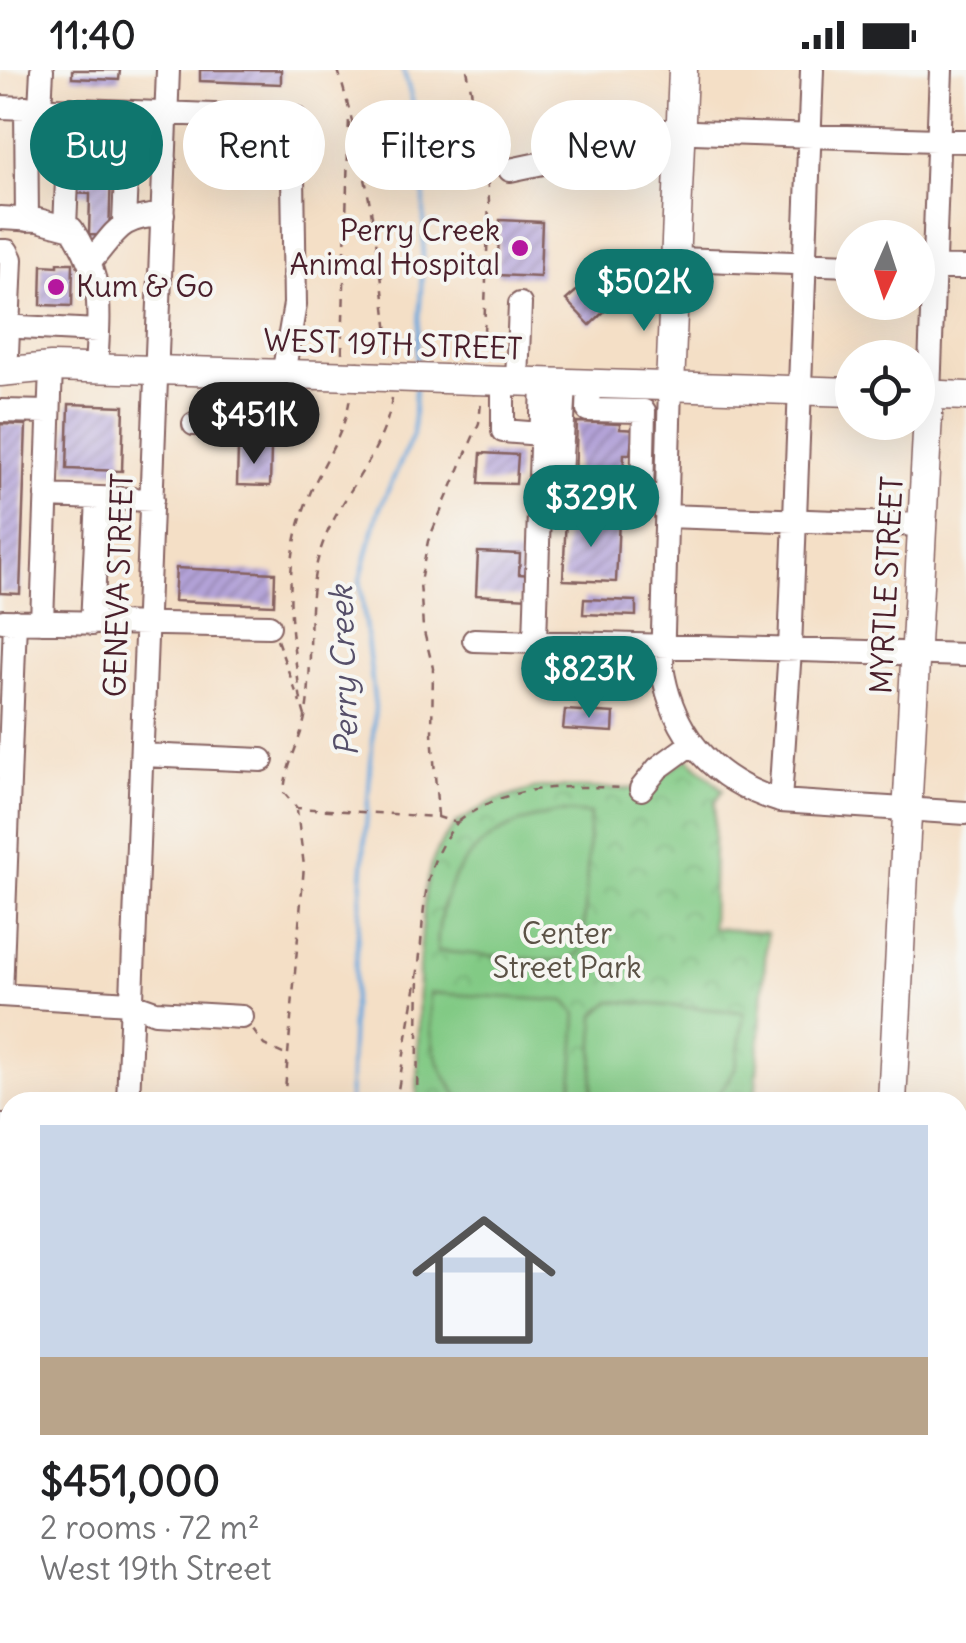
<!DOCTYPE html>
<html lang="en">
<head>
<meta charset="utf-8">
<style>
	:root { --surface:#fff; --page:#f6f6f6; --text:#202124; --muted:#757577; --line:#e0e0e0; --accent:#0f766e }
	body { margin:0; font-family:Delius,sans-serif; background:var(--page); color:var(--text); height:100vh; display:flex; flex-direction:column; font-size:38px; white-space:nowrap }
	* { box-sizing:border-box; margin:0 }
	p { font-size:32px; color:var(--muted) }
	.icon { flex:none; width:55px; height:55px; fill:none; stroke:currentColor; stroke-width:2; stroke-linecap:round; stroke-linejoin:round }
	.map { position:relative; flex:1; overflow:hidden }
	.sheet { position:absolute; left:0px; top:1022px; width:968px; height:552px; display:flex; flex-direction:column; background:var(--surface); border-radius:30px 30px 0 0; box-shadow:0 10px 40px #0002 }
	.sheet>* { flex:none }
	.hud { position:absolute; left:30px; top:30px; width:908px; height:90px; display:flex; gap:20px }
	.needle { width:65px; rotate:183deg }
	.fabs { position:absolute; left:835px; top:150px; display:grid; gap:20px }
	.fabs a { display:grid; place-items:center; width:100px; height:100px; border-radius:50%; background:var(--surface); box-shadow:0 10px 40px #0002; font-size:50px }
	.price { position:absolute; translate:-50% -85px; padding:0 22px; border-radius:35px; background:var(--accent); color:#fff; font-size:32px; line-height:65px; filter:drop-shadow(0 2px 5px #0008) }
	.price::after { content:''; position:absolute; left:50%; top:60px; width:30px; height:22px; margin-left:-15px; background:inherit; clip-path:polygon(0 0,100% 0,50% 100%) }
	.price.active { background:#222; color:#fff }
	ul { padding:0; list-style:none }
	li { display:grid; align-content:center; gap:20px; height:530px; padding:0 40px }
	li+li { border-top:2px solid var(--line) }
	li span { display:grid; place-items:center; height:310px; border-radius:0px; color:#555 }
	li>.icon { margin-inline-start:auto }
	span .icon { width:180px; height:180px; fill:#fffc; stroke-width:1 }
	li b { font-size:42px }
	.tag { padding:0 35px; border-radius:45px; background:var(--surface); box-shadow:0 10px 40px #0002; font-size:35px; line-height:90px }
	.tag.active { background:var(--accent); color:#fff }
	.status { display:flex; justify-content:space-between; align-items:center; height:70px; padding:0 50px; background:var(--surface); direction:ltr }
	.status svg { height:28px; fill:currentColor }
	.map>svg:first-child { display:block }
</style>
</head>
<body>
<div class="status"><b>11:40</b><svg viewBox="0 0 49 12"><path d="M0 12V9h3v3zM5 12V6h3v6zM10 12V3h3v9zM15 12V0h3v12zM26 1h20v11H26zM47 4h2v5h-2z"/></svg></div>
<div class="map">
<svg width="966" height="1573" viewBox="0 0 966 1573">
	<defs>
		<pattern id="park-crowns" width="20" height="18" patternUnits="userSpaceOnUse" patternTransform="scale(2.5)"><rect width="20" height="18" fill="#82ca85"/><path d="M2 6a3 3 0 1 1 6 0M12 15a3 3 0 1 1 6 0" fill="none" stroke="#72ad73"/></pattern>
		<pattern id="building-hatch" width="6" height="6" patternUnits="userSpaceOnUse" patternTransform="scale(2.5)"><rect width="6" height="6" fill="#b3a3d8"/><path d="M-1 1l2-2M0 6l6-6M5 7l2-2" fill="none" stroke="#9484af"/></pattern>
	</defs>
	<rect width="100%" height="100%" fill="#f6f6f2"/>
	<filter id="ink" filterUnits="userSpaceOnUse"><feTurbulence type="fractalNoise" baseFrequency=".01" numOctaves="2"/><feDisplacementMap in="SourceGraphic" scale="20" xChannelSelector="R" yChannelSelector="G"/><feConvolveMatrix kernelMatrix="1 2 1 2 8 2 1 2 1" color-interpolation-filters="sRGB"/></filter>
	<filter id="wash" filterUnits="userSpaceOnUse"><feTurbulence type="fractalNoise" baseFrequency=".0048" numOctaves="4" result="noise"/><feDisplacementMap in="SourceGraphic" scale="40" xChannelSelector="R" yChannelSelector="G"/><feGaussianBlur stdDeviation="2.25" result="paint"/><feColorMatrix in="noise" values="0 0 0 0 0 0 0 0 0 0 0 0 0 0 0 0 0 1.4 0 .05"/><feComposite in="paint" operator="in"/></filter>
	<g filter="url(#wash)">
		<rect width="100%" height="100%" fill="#f4dfc6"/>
		<!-- park -->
		<path fill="url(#park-crowns)" stroke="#667458" stroke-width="2.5" d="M688 688 723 720 715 732 712 858 767 863 755 1032H417L419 897 425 821 431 794 442 771 457 753 492 732 540 717 641 719Z"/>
		<!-- pitch -->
		<path fill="#82ca85" stroke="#667458" stroke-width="2.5" d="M561 742 590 744 583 879 568 892 437 881C439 799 481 755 561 742Z
			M430 923 565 931 577 944 571 1032H462C434 994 428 970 430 923Z
			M611 931 744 942 736 997 714 1032H592L595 945Z"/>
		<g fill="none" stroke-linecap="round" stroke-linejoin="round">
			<!-- stream -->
			<path stroke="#6ca8dd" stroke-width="4" d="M403 0C437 94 421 201 416 299
				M349 1032 352 943 375 637 360 510 378 442 413 365 415 319
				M282 1573V1565"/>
		</g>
		<g id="blocks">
			<!-- building -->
			<path fill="url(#building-hatch)" d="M72 0H120L119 10 72 8Z
				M200 0H281V14L200 11Z
				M92 69 112 70 109 166 89 165 90 124 71 123V99L91 100Z
				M500 150 542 152 540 207 497 205Z
				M58 193H73L72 236 41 235 42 195 58 196Z
				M581 217 586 222 592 217 610 236 590 255 566 230Z
				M69 334 124 336 122 401 67 399Z
				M577 352 620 354V359L639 360V371H632L630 384H624L623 409 575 408Z
				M0 354 26 355 20 524 0 523Z
				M238 378 271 379 270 416 237 415Z
				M481 383 518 385 516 414 479 413Z
				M566 447 619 450 616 512 563 510Z
				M478 482 520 484 519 504 531 505 530 528 476 525Z
				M176 498 275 503 274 535 174 531Z
				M584 529 636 531V546L583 544Z
				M565 640 614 643 613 662 563 659Z
				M2 1075H10V1119L0 1118Z
				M5 1223H10V1268L3 1267Z
				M0 1528H10V1565H77L76 1573H0Z"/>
		</g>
	</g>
	<g filter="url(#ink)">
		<use href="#blocks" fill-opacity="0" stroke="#866261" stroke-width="2.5"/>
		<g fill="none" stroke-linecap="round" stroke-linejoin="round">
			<defs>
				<path id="minor" d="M0 37 296 48 293 106 295 234 274 358 194 354
					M26 37 27 150
					M40 38 42 0
					M510 100 543 93 593 68 634 60 966 71
					M0 148 38 150 72 159C105 212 99 239 96 299
					M124 153 126 106 131 96 165 89
					M65 157 70 39
					M0 181H7L11 189 7 284
					M676 189 852 195
					M92 190C118 159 120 147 163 145
					M918 197 966 198
					M0 256 98 261
					M503 311V361L541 364
					M517 311 520 234
					M589 313 588 340 644 341 642 426
					M670 317 662 597C673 666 713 711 780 731L966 743
					M929 325 941 0
					M0 341 49 342
					M539 424 656 426
					M559 425 565 313
					M46 426 152 430
					M666 446 923 455
					M3 551 269 556
					M42 552 51 297
					M92 554 98 428
					M474 570 966 585
					M535 571 543 312
					M142 685 262 690
					M641 719 658 698 691 674
					M780 731 790 579 812 0
					M0 925 130 933 155 942 242 947
					M1 925 15 551
					M128 1032 168 0
					M0 1055H10
					M0 1129 10 1130
					M0 1165 10 1166
					M0 1400H10
					M0 1508H10
					M151 1565 154 1573
					M100 1573 105 1565
					M366 1573 367 1565
					M489 1573 490 1570
					M617 1573V1565
					M743 1573 744 1566"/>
				<path id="major" d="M0 302 51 297 357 306
					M474 310 852 322
					M670 317 683 0
					M918 324 966 326
					M892 1032 929 325
					M871 1565V1573"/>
			</defs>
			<!-- minor casing -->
			<use href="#minor" stroke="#866261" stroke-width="26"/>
			<!-- major casing -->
			<use href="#major" stroke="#866261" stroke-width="31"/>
			<!-- path -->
			<path stroke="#866261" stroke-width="2.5" stroke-dasharray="8 8" stroke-linecap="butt" d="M338 0C366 93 381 188 390 285
				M467 0 486 93 489 131 483 289
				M342 283 349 46
				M392 328C385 382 342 423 323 473 303 527 315 586 306 642 302 669 285 696 284 723L297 738 438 747 457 753C418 800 426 844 418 901 411 945 403 989 396 1032
				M277 570 300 633
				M305 646C300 631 299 616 297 601 288 541 285 483 309 426 323 391 345 365 350 327
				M438 746 432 663 433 598 423 558 420 512 428 471 479 353 481 332
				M458 752C508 713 563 716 623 718
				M253 960 264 975 285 985
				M284 1032 304 796 297 740
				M417 1032 419 903
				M305 1573V1565"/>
			<!-- minor -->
			<use href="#minor" stroke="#fff" stroke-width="22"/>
			<!-- major -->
			<use href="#major" stroke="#fff" stroke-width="28"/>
			<defs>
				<path id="major-bridge" d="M357 306 474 310"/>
			</defs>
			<!-- major-bridge casing -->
			<use href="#major-bridge" stroke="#866261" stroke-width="31" stroke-linecap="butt"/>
			<!-- major-bridge -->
			<use href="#major-bridge" stroke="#fff" stroke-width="28"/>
		</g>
	</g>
	<!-- markers -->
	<g fill="#b5179e" stroke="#f6f6f2" stroke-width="4">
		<circle cx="520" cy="178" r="10"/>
		<circle cx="56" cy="217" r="10"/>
	</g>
	<g text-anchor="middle" stroke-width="8" stroke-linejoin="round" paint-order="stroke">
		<!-- poi labels -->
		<g font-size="30" fill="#4a1f2b" stroke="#f6f6f2" text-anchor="end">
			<text x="500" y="171">Perry Creek<tspan x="500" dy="34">Animal Hospital</tspan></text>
			<text x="76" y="227" text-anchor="start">Kum &amp; Go</text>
		</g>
		<!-- street labels -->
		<g font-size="30" fill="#4a1f2b" stroke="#f6f6f2">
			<text transform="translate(393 275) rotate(2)" y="10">WEST 19TH STREET</text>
			<text transform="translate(119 515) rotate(-88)" y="10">GENEVA STREET</text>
			<text transform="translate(887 515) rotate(-87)" y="10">MYRTLE STREET</text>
		</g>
		<!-- park labels -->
		<g font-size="30" fill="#5b5246" stroke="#f6f6f2">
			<text x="567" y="874">Center<tspan x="567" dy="34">Street Park</tspan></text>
		</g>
		<!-- water labels -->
		<g font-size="32" font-style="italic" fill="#564f69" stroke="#f6f6f2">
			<text transform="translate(344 601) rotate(-92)" y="11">Perry Creek</text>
		</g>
	</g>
</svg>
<div class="fabs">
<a><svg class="needle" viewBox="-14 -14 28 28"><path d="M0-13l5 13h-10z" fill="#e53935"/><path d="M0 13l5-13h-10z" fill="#757577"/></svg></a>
<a><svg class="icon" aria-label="locate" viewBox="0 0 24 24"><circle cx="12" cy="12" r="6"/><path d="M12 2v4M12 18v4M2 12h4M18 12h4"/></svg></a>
</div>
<b class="price" style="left:644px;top:264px">$502K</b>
<b class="price active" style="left:254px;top:397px">$451K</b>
<b class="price" style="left:591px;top:480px">$329K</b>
<b class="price" style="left:589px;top:651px">$823K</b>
<div class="hud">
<a class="tag active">Buy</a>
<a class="tag">Rent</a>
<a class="tag">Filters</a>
<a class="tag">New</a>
</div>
<section class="sheet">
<ul>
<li><span style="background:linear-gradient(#c9d6e8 75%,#b9a48a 0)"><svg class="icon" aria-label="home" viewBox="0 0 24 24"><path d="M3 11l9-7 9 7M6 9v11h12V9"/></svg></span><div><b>$451,000</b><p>2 rooms · 72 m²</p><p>West 19th Street</p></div></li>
</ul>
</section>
</div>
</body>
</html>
